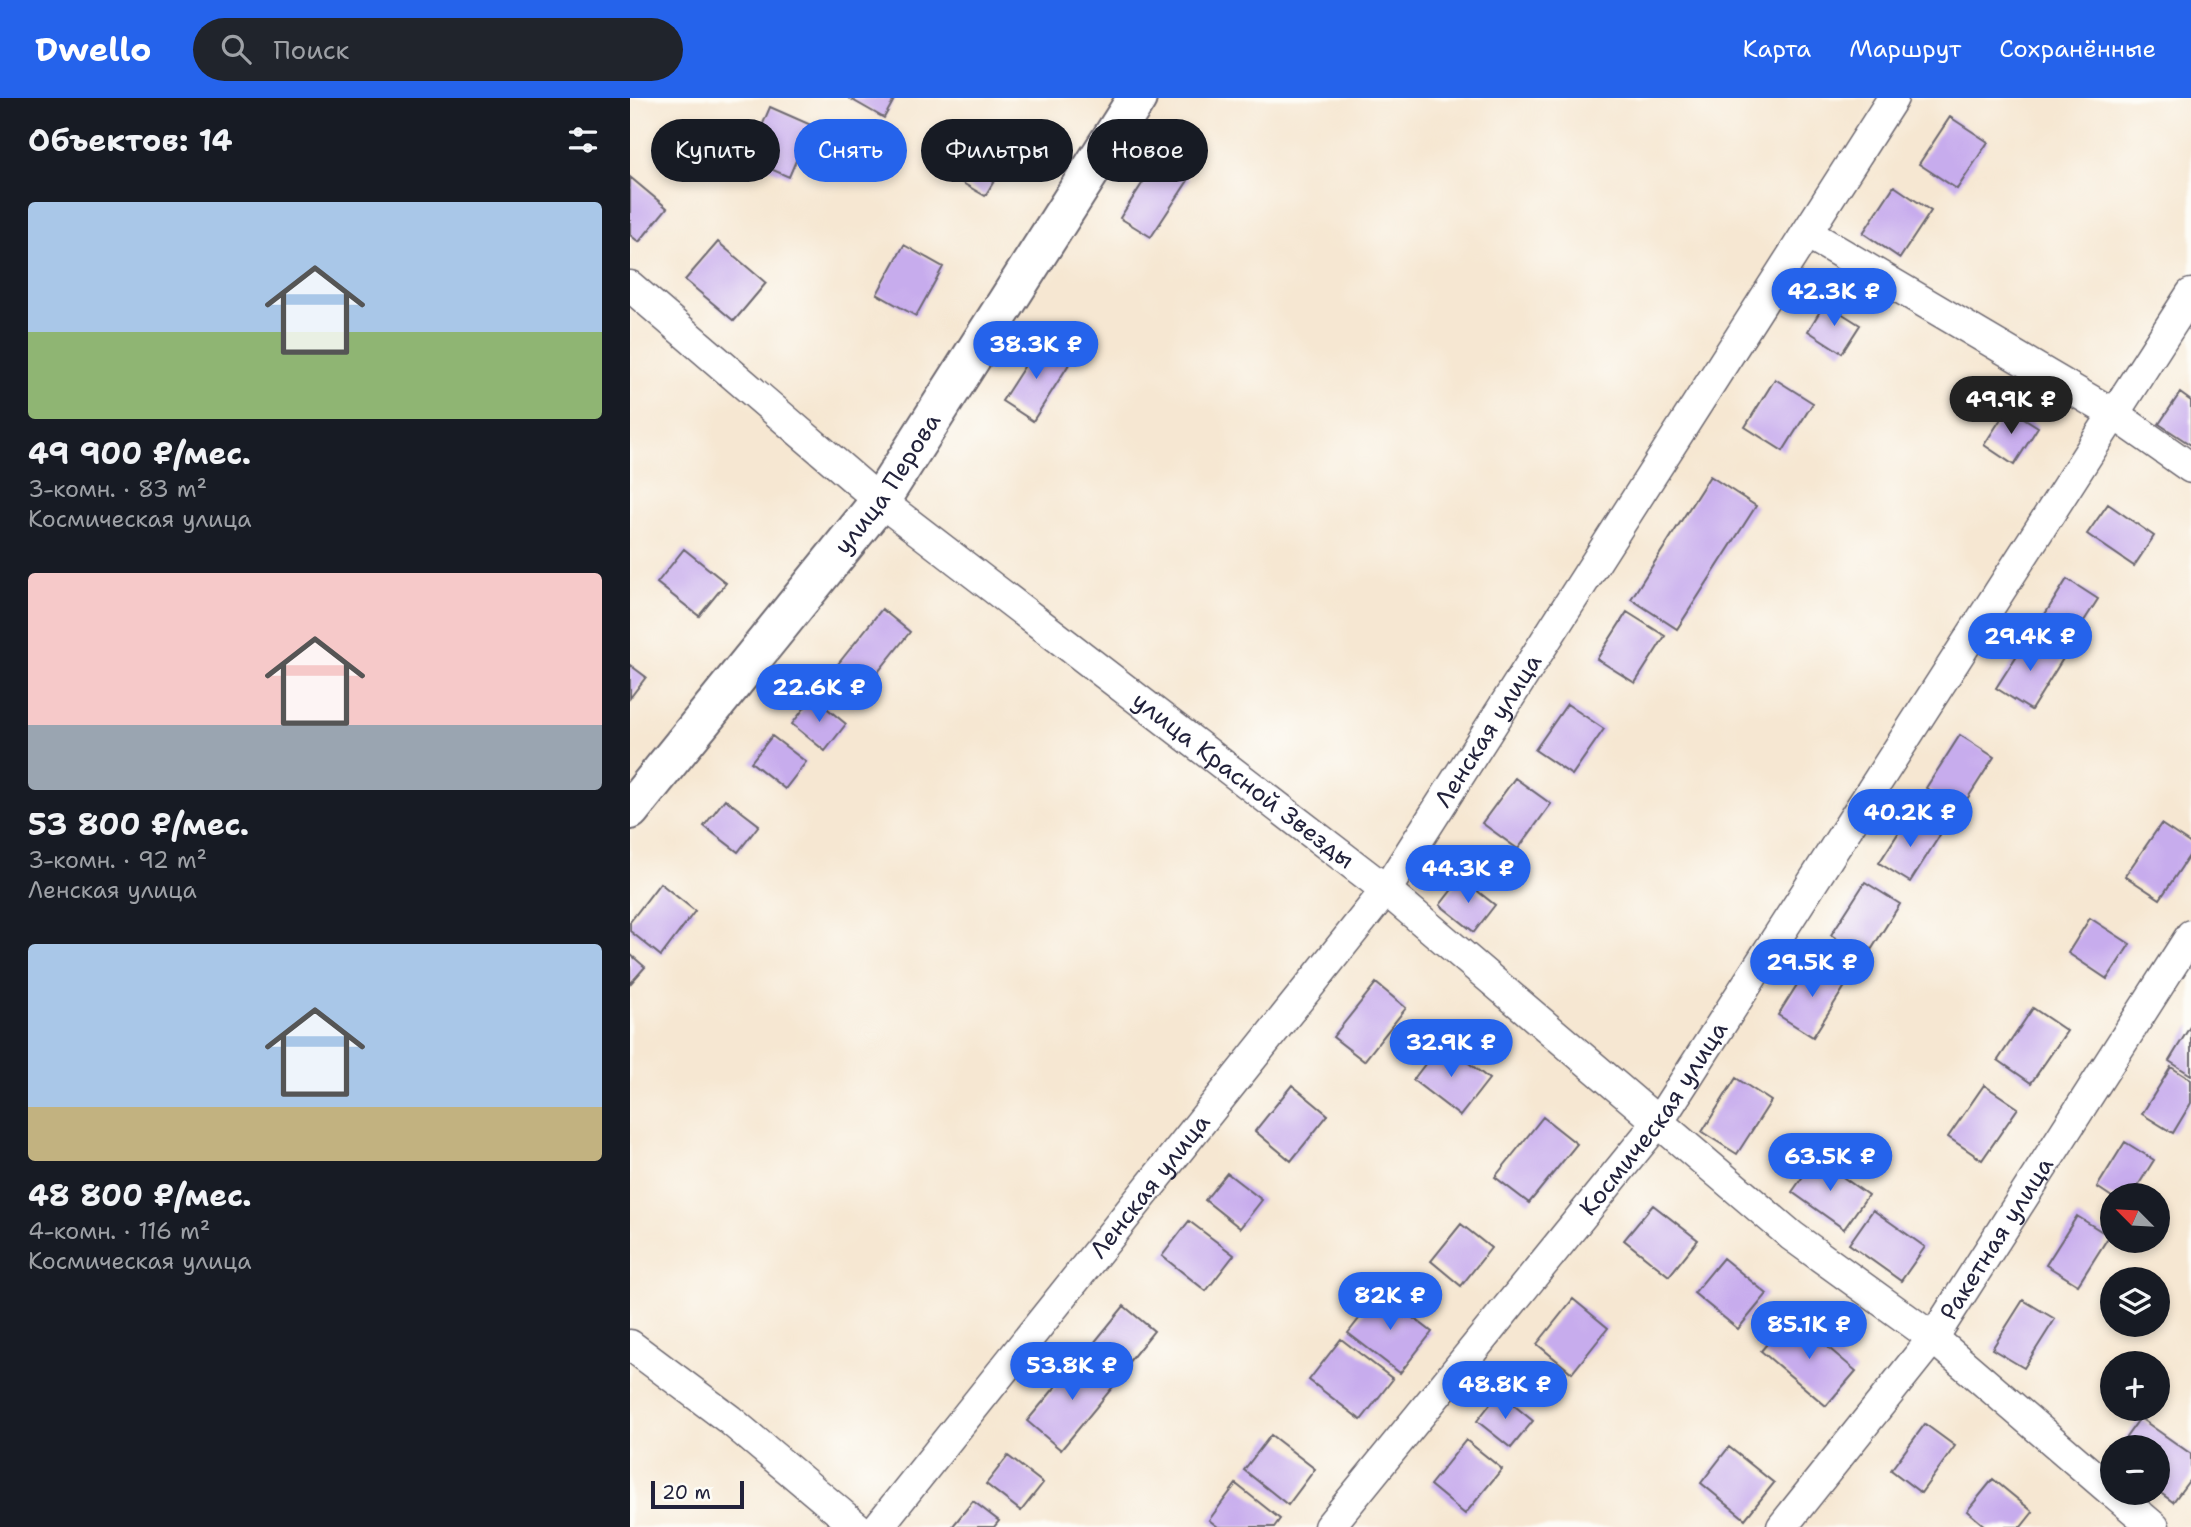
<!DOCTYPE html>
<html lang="ru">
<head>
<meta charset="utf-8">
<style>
	:root { --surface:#171b24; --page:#20242c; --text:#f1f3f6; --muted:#9ea1a6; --accent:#2563eb }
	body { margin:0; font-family:"Shantell Sans",sans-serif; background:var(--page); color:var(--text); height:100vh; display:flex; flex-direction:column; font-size:26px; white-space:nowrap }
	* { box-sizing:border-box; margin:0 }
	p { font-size:23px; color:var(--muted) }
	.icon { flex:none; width:38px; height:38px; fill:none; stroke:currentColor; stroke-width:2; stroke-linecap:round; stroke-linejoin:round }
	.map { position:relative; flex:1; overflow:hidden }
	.details { display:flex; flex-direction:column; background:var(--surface); width:630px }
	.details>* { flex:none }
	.guide { position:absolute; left:21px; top:21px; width:665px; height:63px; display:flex; gap:14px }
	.needle { width:46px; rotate:294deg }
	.buttons { position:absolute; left:1470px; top:1085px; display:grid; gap:14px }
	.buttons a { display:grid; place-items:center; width:70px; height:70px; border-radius:50%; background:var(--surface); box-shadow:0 4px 10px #0003; font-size:35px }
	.scale { position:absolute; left:21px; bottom:18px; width:93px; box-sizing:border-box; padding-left:7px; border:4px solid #22223b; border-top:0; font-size:19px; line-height:24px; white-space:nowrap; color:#22223b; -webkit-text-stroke:5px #fdfcf7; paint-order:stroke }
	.price { position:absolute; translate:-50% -60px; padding:0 16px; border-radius:24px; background:var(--accent); color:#fff; font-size:23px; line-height:46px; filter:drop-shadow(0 2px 4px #0008) }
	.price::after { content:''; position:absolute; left:50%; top:42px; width:21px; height:16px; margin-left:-10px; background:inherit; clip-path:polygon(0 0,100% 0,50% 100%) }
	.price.on { background:#222; color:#fff }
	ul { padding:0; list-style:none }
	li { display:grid; align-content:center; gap:14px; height:371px; padding:0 28px }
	li span { display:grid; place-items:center; height:217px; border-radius:7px; color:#555 }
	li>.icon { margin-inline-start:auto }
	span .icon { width:126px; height:126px; fill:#fffc; stroke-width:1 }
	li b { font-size:30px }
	h2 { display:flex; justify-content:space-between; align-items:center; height:84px; padding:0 28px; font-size:30px }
	.chip { padding:0 24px; border-radius:32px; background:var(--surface); box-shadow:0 4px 10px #0003; font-size:24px; line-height:63px }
	.chip.on { background:var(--accent); color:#fff }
	header { display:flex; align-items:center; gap:42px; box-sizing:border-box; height:98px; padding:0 35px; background:var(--accent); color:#fff }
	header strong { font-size:33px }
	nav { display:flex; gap:38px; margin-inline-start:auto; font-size:24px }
	.search { width:490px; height:63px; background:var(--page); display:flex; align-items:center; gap:18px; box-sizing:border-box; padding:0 24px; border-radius:38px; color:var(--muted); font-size:26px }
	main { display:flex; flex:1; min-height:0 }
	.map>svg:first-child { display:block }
</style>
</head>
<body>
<header>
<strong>Dwello</strong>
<div class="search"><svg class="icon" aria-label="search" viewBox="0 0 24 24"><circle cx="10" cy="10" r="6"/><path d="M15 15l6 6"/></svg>Поиск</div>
<nav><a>Карта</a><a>Маршрут</a><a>Сохранённые</a></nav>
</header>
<main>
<section class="details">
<h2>Объектов: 14<svg class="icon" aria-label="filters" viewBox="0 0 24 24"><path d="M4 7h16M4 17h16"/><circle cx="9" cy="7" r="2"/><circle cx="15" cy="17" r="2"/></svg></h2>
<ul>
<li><span style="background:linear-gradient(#a9c7e8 60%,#8fb573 0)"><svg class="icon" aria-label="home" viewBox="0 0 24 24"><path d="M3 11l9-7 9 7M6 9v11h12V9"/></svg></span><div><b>49 900 ₽/мес.</b><p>3-комн. · 83 m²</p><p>Космическая улица</p></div></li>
<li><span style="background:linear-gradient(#f6c9c9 70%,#9aa5b1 0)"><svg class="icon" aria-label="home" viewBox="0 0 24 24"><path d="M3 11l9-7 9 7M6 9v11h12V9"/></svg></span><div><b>53 800 ₽/мес.</b><p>3-комн. · 92 m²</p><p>Ленская улица</p></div></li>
<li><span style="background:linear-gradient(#a9c7e8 75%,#c2b280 0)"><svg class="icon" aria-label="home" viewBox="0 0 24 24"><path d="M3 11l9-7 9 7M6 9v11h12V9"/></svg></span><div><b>48 800 ₽/мес.</b><p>4-комн. · 116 m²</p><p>Космическая улица</p></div></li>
</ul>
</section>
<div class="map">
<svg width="1561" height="1429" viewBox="0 0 1561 1429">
	<rect width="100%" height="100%" fill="#fdfcf7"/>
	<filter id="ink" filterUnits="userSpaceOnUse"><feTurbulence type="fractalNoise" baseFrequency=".0143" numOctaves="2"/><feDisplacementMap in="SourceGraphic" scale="14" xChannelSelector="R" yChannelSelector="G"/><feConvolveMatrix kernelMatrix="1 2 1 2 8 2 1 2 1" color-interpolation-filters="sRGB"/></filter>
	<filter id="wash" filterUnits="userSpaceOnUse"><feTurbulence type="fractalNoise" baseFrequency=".00686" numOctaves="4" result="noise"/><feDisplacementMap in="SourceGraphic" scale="28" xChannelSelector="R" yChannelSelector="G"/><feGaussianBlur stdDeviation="1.57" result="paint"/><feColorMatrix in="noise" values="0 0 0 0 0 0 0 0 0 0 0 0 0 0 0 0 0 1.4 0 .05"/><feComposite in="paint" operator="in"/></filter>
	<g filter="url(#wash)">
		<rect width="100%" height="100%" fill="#f6e7d2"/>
		<g id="blocks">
			<!-- building -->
			<path fill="#c7aced" d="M219 0H265L254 20Z
				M140 9 181 27 159 79 118 61Z
				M1320 19 1358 44 1327 91 1289 66Z
				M345 27 384 50 355 98 317 76Z
				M528 61 559 81 521 139 490 120Z
				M0 79 37 110 9 144 0 137Z
				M1264 88 1301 113 1270 160 1233 135Z
				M88 144 136 185 104 223 55 182Z
				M274 147 313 169 286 218 247 196Z
				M1195 205 1230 227 1212 255 1178 233Z
				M410 244 441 263 403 323 372 303Z
				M1145 281 1183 305 1153 353 1115 329Z
				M1550 295 1561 303V347L1529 326Z
				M1378 310 1408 329 1384 367 1354 347Z
				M1080 378 1126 408 1047 531 1001 501Z
				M1478 406 1524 438 1504 468 1457 436Z
				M54 451 96 485 69 518 27 485Z
				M1437 481 1468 501 1438 548 1407 529Z
				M252 511 280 534 236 589 208 566Z
				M997 514 1035 538 1005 585 967 561Z
				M1400 537 1434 559 1401 612 1366 590Z
				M0 567 16 579 0 600Z
				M183 599 216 626 195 653 162 626Z
				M937 606 974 631 942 677 905 652Z
				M1330 637 1364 659 1330 712 1296 690Z
				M142 638 176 664 155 691 121 664Z
				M885 680 921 706 888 751 852 725Z
				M95 701 129 727 108 754 74 728Z
				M1280 717 1310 737 1280 784 1249 765Z
				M1531 726 1561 746V755L1530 801 1495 778Z
				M831 780 865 807 844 834 810 807Z
				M1235 784 1270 806 1236 860 1201 837Z
				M30 785 65 813 31 858 0 833V824Z
				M1460 820 1500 846 1477 881 1438 855Z
				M0 856 15 869 0 886Z
				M1182 863 1217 885 1183 939 1148 917Z
				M746 885 776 910 734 963 703 939Z
				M1403 910 1437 933 1401 985 1368 962Z
				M1561 927V977L1539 963Z
				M812 944 859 981 830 1018 783 982Z
				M1541 969 1561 982V1005L1543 1035 1512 1016Z
				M1106 980 1141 1003 1107 1056 1072 1034Z
				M662 987 698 1017 661 1063 625 1033Z
				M1354 987 1388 1010 1352 1062 1318 1039Z
				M913 1019 947 1046 899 1105 865 1079Z
				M1495 1044 1524 1062 1502 1097 1482 1099 1467 1089Z
				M1186 1060 1238 1097 1214 1131 1162 1094Z
				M597 1075 632 1102 610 1130 575 1102Z
				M1023 1107 1068 1142 1039 1178 994 1142Z
				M1243 1112 1295 1149 1271 1183 1219 1146Z
				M1447 1118 1479 1138 1448 1187 1416 1167Z
				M559 1123 604 1157 576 1193 532 1158Z
				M831 1126 861 1150 831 1188 801 1163Z
				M1093 1160 1137 1196 1108 1231 1064 1195Z
				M750 1194 802 1234 770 1275 718 1235Z
				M943 1201 978 1230 942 1275 907 1246Z
				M1393 1202 1425 1221 1394 1270 1362 1251Z
				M494 1208 524 1233 493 1271 463 1246Z
				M1161 1218 1226 1273 1196 1308 1131 1253Z
				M711 1241 763 1281 731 1322 679 1282Z
				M453 1256 487 1284 431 1352 397 1323Z
				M869 1295 903 1323 881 1350 847 1323Z
				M1510 1320 1561 1356V1380L1543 1404 1528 1393V1349H1489Z
				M1295 1326 1325 1348 1291 1395 1261 1372Z
				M641 1337 685 1371 658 1407 614 1372Z
				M836 1342 872 1371 835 1416 800 1387Z
				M1099 1349 1144 1385 1115 1421 1071 1385Z
				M378 1358 413 1385 391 1413 356 1386Z
				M1363 1381 1403 1414 1391 1429H1356L1337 1413Z
				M606 1386 650 1421 644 1429H588L579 1422Z
				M343 1403 369 1423 364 1429H322Z"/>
		</g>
	</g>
	<g filter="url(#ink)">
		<use href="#blocks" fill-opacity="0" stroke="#6c6770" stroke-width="2"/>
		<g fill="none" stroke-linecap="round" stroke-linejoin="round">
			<defs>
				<g id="minor">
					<path d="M1177 135 1484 316 1561 370"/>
					<path id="s1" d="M0 188 250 403 756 792 1162 1138 1303 1240 1482 1394"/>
					<path d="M0 1247 100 1322 227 1429"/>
					<path d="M1484 1395 1524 1429"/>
					<path id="s2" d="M248 1429 756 792 1263 0"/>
					<path id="s3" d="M699 1429 1029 1023 1561 196"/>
					<path id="s4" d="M1152 1429 1303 1240 1561 837"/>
				</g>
				<g id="major">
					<path id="s5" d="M0 712 250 403 507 0"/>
				</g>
			</defs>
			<!-- minor casing -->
			<use href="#minor" stroke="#6c6770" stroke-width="33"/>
			<!-- major casing -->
			<use href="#major" stroke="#6c6770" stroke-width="42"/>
			<!-- minor -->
			<use href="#minor" stroke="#fff" stroke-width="30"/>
			<!-- major -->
			<use href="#major" stroke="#fff" stroke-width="38"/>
		</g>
	</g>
	<g text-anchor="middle" stroke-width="7" stroke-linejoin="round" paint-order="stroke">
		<!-- street labels -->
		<g font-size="24" fill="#22223b" stroke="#fdfcf7">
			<text dy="8" stroke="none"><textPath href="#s5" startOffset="416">улица Перова</textPath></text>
			<text dy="8" stroke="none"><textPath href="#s2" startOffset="1004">Ленская улица</textPath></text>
			<text dy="8" stroke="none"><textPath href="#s1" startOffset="788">улица Красной Звезды</textPath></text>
			<text dy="8" stroke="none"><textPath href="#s3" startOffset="522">Космическая улица</textPath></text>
			<text dy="8" stroke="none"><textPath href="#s2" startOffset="436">Ленская улица</textPath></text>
			<text dy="8" stroke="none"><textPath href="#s4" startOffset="360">Ракетная улица</textPath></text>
		</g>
	</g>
</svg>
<div class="buttons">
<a><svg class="needle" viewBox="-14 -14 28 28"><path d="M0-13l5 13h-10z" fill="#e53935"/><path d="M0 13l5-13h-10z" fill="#9ea1a6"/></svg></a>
<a><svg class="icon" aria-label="layers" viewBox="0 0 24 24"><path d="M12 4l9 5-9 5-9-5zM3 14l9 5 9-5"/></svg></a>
<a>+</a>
<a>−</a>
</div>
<div class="scale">20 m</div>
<b class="price" style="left:1204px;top:230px">42.3K ₽</b>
<b class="price" style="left:406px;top:283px">38.3K ₽</b>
<b class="price on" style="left:1381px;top:338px">49.9K ₽</b>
<b class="price" style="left:1400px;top:575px">29.4K ₽</b>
<b class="price" style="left:189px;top:626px">22.6K ₽</b>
<b class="price" style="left:1280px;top:751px">40.2K ₽</b>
<b class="price" style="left:838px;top:807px">44.3K ₽</b>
<b class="price" style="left:1182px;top:901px">29.5K ₽</b>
<b class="price" style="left:821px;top:981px">32.9K ₽</b>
<b class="price" style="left:1200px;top:1095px">63.5K ₽</b>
<b class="price" style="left:760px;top:1234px">82K ₽</b>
<b class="price" style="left:1179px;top:1263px">85.1K ₽</b>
<b class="price" style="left:442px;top:1304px">53.8K ₽</b>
<b class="price" style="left:875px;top:1323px">48.8K ₽</b>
<div class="guide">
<a class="chip">Купить</a>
<a class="chip on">Снять</a>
<a class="chip">Фильтры</a>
<a class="chip">Новое</a>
</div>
</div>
</main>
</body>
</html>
